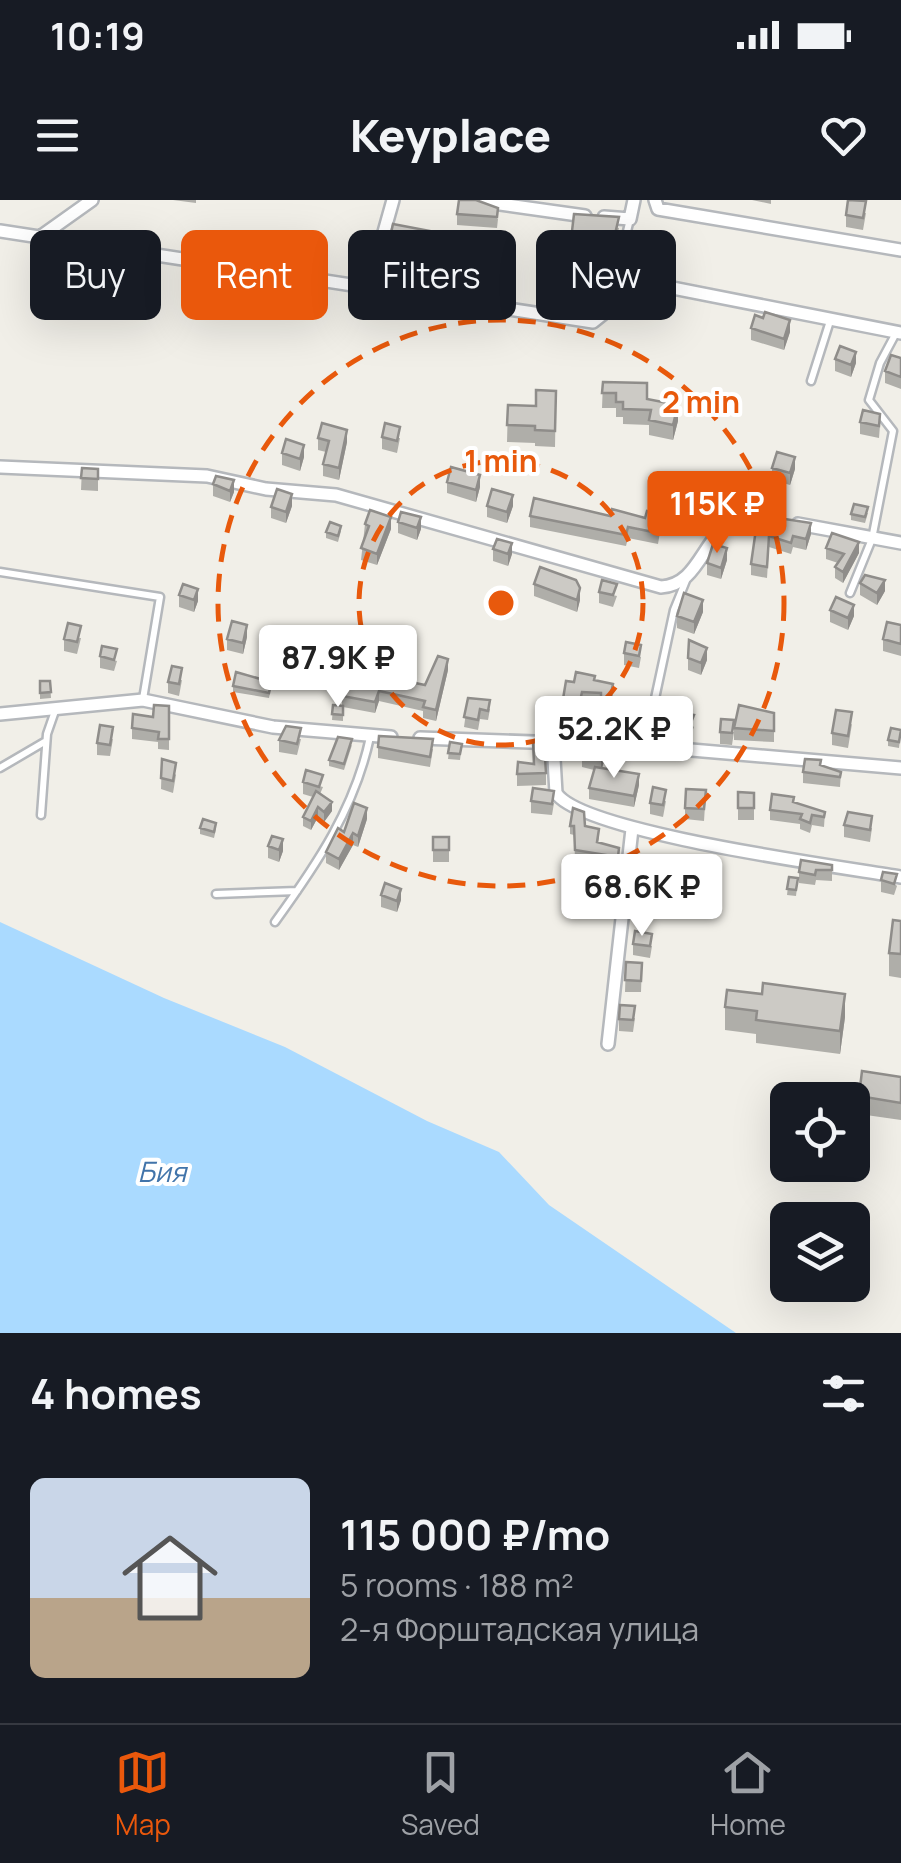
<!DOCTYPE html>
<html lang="en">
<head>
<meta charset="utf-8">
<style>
	:root { --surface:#171b24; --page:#242831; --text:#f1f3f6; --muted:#9ea1a6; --line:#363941; --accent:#ea580c }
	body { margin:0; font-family:Manrope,sans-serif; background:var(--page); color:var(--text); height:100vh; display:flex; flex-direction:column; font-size:38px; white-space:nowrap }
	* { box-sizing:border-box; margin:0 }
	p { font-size:32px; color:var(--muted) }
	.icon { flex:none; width:55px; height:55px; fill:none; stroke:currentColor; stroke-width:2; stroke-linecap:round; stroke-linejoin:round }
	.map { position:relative; height:1133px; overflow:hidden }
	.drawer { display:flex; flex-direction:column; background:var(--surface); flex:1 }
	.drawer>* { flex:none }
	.banner { position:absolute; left:30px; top:30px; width:842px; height:90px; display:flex; gap:20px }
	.controls { position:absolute; left:770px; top:882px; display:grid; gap:20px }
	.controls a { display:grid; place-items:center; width:100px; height:100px; border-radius:15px; background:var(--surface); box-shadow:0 10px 40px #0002; font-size:50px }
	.price { position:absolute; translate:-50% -85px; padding:0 22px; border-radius:10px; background:#fff; color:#222; font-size:32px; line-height:65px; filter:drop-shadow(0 2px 5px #0008) }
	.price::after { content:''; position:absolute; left:50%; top:60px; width:30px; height:22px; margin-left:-15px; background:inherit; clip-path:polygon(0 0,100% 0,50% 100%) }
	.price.selected { background:var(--accent); color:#fff }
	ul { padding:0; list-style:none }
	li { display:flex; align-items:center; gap:30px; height:250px; padding:0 30px }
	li+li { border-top:2px solid var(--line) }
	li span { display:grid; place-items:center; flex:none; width:280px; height:200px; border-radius:15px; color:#555 }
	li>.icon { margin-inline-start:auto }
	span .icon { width:120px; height:120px; fill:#fffc; stroke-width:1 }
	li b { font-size:42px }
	h2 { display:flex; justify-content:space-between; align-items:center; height:120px; padding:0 30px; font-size:42px }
	.chip { padding:0 35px; border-radius:15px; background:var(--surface); box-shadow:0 10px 40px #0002; font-size:35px; line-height:90px }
	.chip.selected { background:var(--accent); color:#fff }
	.status { display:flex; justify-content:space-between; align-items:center; height:70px; padding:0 50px; background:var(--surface); direction:ltr }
	.status svg { height:28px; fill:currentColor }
	header { display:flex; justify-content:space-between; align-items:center; height:130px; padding:0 30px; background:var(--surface); font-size:45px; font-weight:800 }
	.menu { display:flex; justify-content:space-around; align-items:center; height:140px; border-top:2px solid var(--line); background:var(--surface); font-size:28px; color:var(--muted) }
	.menu a { display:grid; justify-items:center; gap:5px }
	.menu .selected { color:var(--accent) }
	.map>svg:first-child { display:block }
</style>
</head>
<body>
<div class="status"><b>10:19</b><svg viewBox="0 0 49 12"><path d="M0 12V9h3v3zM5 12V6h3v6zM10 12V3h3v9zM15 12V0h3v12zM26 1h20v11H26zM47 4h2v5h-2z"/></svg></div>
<header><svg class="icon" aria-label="menu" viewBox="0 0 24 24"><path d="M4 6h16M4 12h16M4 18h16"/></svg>Keyplace<svg class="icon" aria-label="heart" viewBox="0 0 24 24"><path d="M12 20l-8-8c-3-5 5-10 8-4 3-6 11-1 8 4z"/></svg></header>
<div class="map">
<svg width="901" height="1133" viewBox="0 0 901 1133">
	<rect width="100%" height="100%" fill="#f1efe8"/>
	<!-- water -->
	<path fill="#aadaff" d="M0 722 164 798 285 847 427 921 499 952 549 1005 736 1133H0Z"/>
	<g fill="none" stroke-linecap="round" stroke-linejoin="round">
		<defs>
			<path id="lane" d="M616 77 630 19
				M811 181 830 121
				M0 372 160 397 143 499
				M850 393 872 339 893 231 869 200 880 163 896 133
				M645 545 674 410 687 378
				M0 568 46 541
				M41 615 47 534 55 511
				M216 694 297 691
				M275 722C317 664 355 608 370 537"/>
			<path id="street" d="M472 0 585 16
				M655 0 658 9 901 50
				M604 17 630 19 634 0
				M0 31 593 122 603 114 616 78H622L901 133
				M40 37 92 0
				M368 89 393 0
				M0 267 207 276 266 289 336 295 661 387C711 384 700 306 770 319
				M798 324 901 343
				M0 514 143 500 273 527 391 537
				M420 538 645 546 901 568
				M553 542 556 593C582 633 843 667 901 677
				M608 844 632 629"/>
		</defs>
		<!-- lane casing -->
		<use href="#lane" stroke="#b5b8bc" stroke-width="11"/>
		<!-- street casing -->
		<use href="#street" stroke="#b5b8bc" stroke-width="16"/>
		<!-- lane -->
		<use href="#lane" stroke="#fff" stroke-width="6"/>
		<!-- street -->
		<use href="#street" stroke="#fff" stroke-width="11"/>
	</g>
	<!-- wall -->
	<path fill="#afaea9" d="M173 0H196V3Z
		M476 0 498 19 497 28 457 25V14Z
		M752 0H771V4Z
		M866 13 863 30 846 27V15Z
		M574 14 619 28 615 45 572 42Z
		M430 31V55L389 51V42Z
		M751 128 790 132 784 150 751 140Z
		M901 158V189L885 183V171Z
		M835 159 856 163 851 177 835 171Z
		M603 182 647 199 678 221 673 240 649 235V225L623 224V217H616V208H602Z
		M556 191 555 247 535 246V243L507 242 508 205 536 206Z
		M860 222 880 225 879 238 860 234Z
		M382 237 400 238 397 253 382 249Z
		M318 238 347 242 339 280 323 276V264L326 252 318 250Z
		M282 253 304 257 300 271 282 265Z
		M82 268 98 279V291L81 290Z
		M772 268 795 269 790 285 772 280Z
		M447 282 480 287 476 302 447 293Z
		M213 284 234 292 230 302 213 296Z
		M292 306 286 323 271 318V307Z
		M487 306H513L507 323 487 317Z
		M868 313 865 323 851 320V314Z
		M758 315 811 334 806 350 793 347 791 354 769 347 767 378 751 375V364Z
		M530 316H610L661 326 658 344 628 338 626 346 530 327Z
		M398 322 421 329 417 340 398 333Z
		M365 324 391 329 377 365 361 360Z
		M341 331 338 342 326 338V332Z
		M826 348 859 353 843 383 835 378V367L838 363 826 359Z
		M493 349 512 354 508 366 493 361Z
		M727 360 721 379 707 375V363Z
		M860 383 885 391 877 405 860 395Z
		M534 384 580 400 577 412 534 396Z
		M599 392 617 396 613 407 599 403Z
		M179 395 198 401 194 412 179 407Z
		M830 410 854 416 848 430 830 422Z
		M703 412 694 434 677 428V416Z
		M901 425V456L883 451V439Z
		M247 437 243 454 227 450V439Z
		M81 438 77 454 64 451V439Z
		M288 442 308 457 306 468 299 466 297 478 288 476Z
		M624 453 641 457 639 468 624 465Z
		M100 456 117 461 114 471 100 468Z
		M688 458 707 460 701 475 688 470Z
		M448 470 436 521 423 518V511L379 501 375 513 343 507V521L332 520 333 505 342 506V496L425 485Z
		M182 480 179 496 168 493V482Z
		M595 480 613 495 611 503 643 518 639 531 601 521V505L582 503 580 513 563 511V499L574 482Z
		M40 481H50L51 498 40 499Z
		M233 486 271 488 269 498 233 492Z
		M468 498 490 509 488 520 480 519 478 530 464 527Z
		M169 506V550L158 549V542L132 539V528L153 517Z
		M676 512 694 527 690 537 675 538Z
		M774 513V542L734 540V528Z
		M852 524 848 548 832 545V533Z
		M901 530 899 548 888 546V540Z
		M720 532H734L732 545 720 544Z
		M113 539 110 556 97 555V543Z
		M301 539 297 555 279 552V540Z
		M450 542 462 544 460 560 448 559Z
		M352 545 344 570 329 566V560Z
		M378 547 433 549 430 567 378 558Z
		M606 554 602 568 639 585 634 607 589 599V588L594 570 582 567V555Z
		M162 559 176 575 173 593 161 589Z
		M803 572H841L840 587 803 583Z
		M546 573V585L517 586V574Z
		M303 582 323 587 320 594 332 611 324 622 318 617 311 630 303 626V617L313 597 303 594Z
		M706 590 704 621 685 619V608Z
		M738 592 754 593V620H738Z
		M531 601 554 603 552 615 531 613Z
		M666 601 663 617 650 614V603Z
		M794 602 825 612 824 627 812 625 810 633 800 629V624L770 620V610Z
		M367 619 358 647 353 645 339 670 326 663V652L344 632Z
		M844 625 872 628 870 642 844 637Z
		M570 626H585L599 638 598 642 619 648 618 666 575 659 574 635 570 634Z
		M200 628 216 629 214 638 200 634Z
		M433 637H449V662H433Z
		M268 646 283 651 279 662 268 658Z
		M832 665V681L816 680 815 685 799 683V672Z
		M883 672 897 686 894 695 881 692V680Z
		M789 677 798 678 796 696 787 695Z
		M381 695 401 700 397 712 381 707Z
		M901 721V778L889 776V753Z
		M633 744 652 746 650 758 633 755Z
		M626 762 642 763 641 792H625Z
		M725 807 845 817 840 854 756 843V834L725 830Z
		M635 818 633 832 619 831V819Z
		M901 877V920L859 914V896Z"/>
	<!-- shaded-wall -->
	<path fill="#8f8d8a" d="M790 120V132L784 150V139Z
		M856 152V163L851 177V165Z
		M678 205V221L673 240V225Z
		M347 230V242L339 280V268Z
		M304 245V257L300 271V259Z
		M795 257V269L790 285V273Z
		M480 275V287L476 302V290Z
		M234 280V292L230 302V291Z
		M292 294V306L286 323V312Z
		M513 295V306L507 323V312Z
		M391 317V329L377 365V354Z
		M421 317V329L417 340V328Z
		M811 323V334L806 350V339Z
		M859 342V353L843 383V372Z
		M512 343V354L508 366V354Z
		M727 348V360L721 379V368Z
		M885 380V391L877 405V393Z
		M580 388V400L577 412V400Z
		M198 389V401L194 412V400Z
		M703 400V412L694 434V422Z
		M854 405V416L848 430V418Z
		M247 425V437L243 454V443Z
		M707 448V460L701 475V463Z
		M448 459V470L436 521V510Z
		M379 491V501L375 513V502Z
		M606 543V554L601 572V560Z
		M639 574V585L634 607V596Z
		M332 602V611L324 622V612Z
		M318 607V617L311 630V621Z
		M367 608V619L358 647V636Z
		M353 633V645L339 670V659Z
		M283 639V651L279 662V650Z
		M401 689V700L397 712V701Z
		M845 794V817L840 854V831Z"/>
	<!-- building -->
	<path fill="#cccac5" stroke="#8f8d8a" stroke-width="2.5" d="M459 0H476L498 8 497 17 457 14Z
		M848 0 866 1 863 18 846 15Z
		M574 14 619 17 615 34 572 31Z
		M393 24 430 31V46L389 42Z
		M765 112 790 120 784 139 751 128 755 115 763 118Z
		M840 146 856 152 851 165 835 159Z
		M891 155 901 158V177L885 171Z
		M603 182 647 183V199L678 205 673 225 649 220 651 210 623 209V202H616V193H602Z
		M536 190 556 191 555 231 535 230V226L507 225 508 205 536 206Z
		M863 210 880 214 879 226 860 222Z
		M322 223 347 230 339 268 323 264 329 241 318 238Z
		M385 223 400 227 397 241 382 237Z
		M286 239 304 245 300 259 282 253Z
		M777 252 795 257 790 273 772 268Z
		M451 267 480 275 476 290 447 282Z
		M82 268 98 269V279L81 278Z
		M216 276 234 280 230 291 213 284Z
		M277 289 292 294 286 312 271 307Z
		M492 289 513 295 507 312 487 306Z
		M534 298 610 316 612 309 645 318 647 311 661 314 658 333 628 327 626 335 530 316Z
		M854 304 868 307 865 317 851 314Z
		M370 310 391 317 377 354 361 348 369 326 365 324Z
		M401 312 421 317 417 328 398 322Z
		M758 315 811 323 806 339 793 336 791 343 769 336 767 367 751 364Z
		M330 322 341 326 338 336 326 332Z
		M832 333 859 342 843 372 835 367 844 354 826 348Z
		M497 339 512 343 508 354 493 349Z
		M713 344 727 348 721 368 707 363Z
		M540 367 576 380 580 388 577 400 534 384Z
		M865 375 885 380 877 393 860 383Z
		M602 380 617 384 613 395 599 392Z
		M183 384 198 389 194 400 179 395Z
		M684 393 703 400 694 422 677 416Z
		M836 397 854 405 848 418 830 410Z
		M232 421 247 425 243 443 227 439Z
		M887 422 901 425V444L883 439Z
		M68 423 81 426 77 442 64 439Z
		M689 440 707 448 701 463 688 458Z
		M288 442 308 446 306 456 299 455 297 466 288 464Z
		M626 442 641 445 639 456 624 453Z
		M102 446 117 449 114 460 100 456Z
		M438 456 448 459 436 510 423 507 425 501 379 491 375 502 342 496 347 469 425 485Z
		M172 466 182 468 179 484 168 482Z
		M236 472 271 482 269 493 233 486Z
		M576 472 595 476 594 480 613 484 609 503 643 506 639 519 601 509V493L582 492 580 501 563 499 566 481 574 482Z
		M40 481H50L51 492 40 493Z
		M468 498 490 500 488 511 480 509 478 520 464 517Z
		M154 505 169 506V539H158L159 532 132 528 133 514 153 517Z
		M333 505 343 506V515L332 514Z
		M739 505 774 513V531L734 528Z
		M836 510 852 512 848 536 832 533Z
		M676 512 694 515 690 525 675 526Z
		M721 519 734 520 732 533 720 532Z
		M100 525 113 527 110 545 97 543Z
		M286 526 301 528 297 544 279 540Z
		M891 528 901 530 899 542 888 540Z
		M379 536 433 539 430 557 378 547Z
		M338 537 352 539 344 564 329 560Z
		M586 540 606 543 601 560 582 555Z
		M450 542 462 544 460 554 448 553Z
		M533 542H544L546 573 517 574 518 562 534 564Z
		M162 559 176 563 173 581 161 578Z
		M805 559 821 560 820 565 841 572 840 577 803 572Z
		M595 567 639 574 634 596 589 588Z
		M306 570 323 575 319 587 303 582Z
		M653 587 666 590 663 605 650 603Z
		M533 588 554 591 552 604 531 601Z
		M686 589 706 590 704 609 685 608Z
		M316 591 332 602 324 612 318 607 311 621 303 617Z
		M738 592 754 593V608H738Z
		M772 594 794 597 793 602 825 612 824 617 812 615 810 623 800 619 802 614 770 610Z
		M354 603 367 608 358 636 353 633 339 659 326 652 338 628 344 632Z
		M573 608 584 612 585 626 599 629 597 642 619 648 618 657 575 650 574 626H570Z
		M848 612 872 616 870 630 844 625Z
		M203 619 216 623 214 632 200 628Z
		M272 636 283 639 279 650 268 646Z
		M433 637H449V650H433Z
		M801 660 832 665V670H816L815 675 799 672Z
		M883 672 897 674 894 684 881 680Z
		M789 677 798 678 796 690 787 689Z
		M385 683 401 689 397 701 381 695Z
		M893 720 901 721V754L889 753Z
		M635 731 652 734 650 746 633 744Z
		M626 762 642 763 641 781 625 780Z
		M763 783 845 794 840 831 756 820 757 811 725 807 727 790 762 794Z
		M620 805 635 806 633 820 619 819Z
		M862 871 901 877V903L859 896Z"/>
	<!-- distance rings -->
	<g fill="none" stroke="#e8590c" stroke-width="5" stroke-dasharray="18 12">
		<circle cx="501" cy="403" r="142"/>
		<circle cx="501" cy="403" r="283"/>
	</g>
	<g text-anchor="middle" stroke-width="8" stroke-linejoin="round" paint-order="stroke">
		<!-- water labels -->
		<g font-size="28" font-style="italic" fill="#4174aa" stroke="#fff">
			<text x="162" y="982">Бия</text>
		</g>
	</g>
	<circle cx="501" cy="403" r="15" fill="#e8590c" stroke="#fff" stroke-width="5"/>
	<g font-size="30" text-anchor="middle" font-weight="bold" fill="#e8590c" stroke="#fff" stroke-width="8" stroke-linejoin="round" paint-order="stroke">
		<text x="701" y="213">2 min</text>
		<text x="501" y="272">1 min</text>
	</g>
</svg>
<div class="controls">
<a><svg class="icon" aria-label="locate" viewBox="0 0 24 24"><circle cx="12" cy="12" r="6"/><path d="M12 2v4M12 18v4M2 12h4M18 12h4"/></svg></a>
<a><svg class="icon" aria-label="layers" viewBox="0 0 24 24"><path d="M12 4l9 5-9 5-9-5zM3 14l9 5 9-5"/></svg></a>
</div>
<b class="price selected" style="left:717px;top:356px">115K ₽</b>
<b class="price" style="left:338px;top:510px">87.9K ₽</b>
<b class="price" style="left:614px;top:581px">52.2K ₽</b>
<b class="price" style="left:642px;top:739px">68.6K ₽</b>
<div class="banner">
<a class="chip">Buy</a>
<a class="chip selected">Rent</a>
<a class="chip">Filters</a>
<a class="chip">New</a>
</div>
</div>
<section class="drawer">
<h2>4 homes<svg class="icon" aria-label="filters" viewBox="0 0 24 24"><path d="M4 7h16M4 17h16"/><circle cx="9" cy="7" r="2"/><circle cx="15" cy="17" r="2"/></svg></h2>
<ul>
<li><span style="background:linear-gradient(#c9d6e8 60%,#b9a48a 0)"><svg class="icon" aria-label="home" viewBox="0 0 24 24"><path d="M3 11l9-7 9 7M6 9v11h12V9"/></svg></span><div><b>115 000 ₽/mo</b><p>5 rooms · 188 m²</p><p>2-я Форштадская улица</p></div></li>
</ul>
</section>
<nav class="menu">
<a class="selected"><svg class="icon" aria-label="map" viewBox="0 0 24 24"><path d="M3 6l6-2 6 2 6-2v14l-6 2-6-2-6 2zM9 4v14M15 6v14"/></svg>Map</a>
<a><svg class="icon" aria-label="saved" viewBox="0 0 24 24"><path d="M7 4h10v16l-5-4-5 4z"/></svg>Saved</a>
<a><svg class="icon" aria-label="home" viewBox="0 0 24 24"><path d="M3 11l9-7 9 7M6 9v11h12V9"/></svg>Home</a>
</nav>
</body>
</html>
